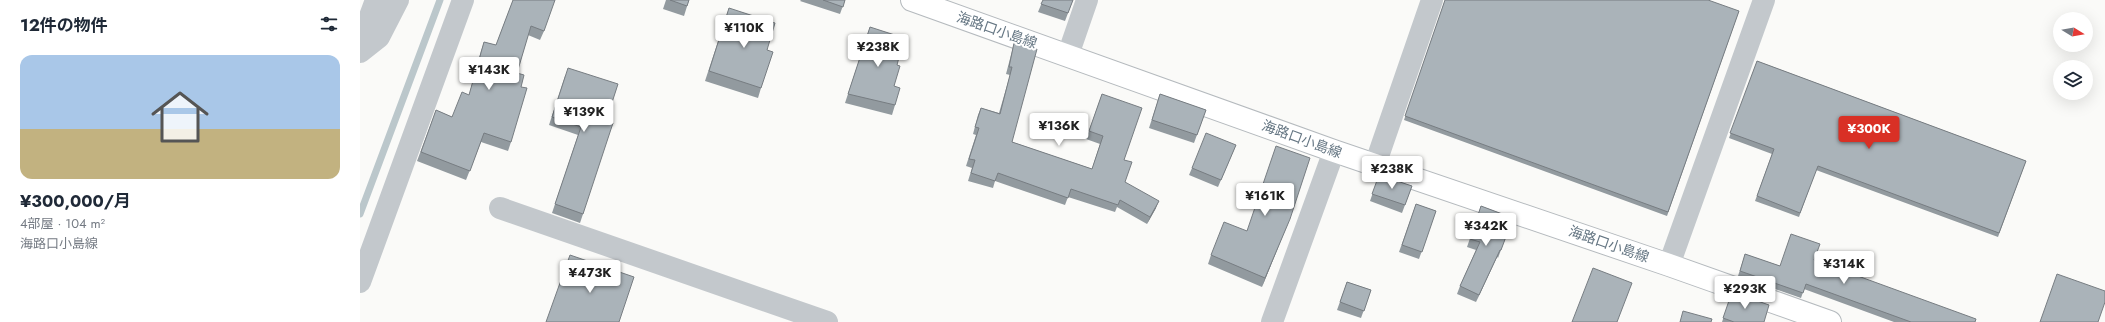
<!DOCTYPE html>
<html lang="ja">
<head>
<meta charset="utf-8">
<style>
	:root { --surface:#fff; --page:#f2f2f3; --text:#1f2937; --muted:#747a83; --accent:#d93025 }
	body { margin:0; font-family:Jost,"Noto Sans JP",sans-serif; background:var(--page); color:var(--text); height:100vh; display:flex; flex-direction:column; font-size:15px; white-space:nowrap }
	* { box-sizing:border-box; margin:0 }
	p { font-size:13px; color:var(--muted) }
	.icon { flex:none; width:22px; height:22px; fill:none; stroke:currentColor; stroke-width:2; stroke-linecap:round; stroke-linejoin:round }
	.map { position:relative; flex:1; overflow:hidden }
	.panel { display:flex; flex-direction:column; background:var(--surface); width:360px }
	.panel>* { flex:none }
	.needle { width:26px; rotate:101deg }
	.tools { position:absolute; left:1693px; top:12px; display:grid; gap:8px }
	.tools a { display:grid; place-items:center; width:40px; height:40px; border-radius:50%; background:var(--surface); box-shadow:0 4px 16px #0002; font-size:20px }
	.price { position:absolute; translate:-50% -34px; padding:0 9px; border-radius:4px; background:#fff; color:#222; font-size:13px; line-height:26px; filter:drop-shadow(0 1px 2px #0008) }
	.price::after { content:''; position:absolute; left:50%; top:24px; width:12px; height:9px; margin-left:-6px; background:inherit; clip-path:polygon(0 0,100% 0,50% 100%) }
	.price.active { background:var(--accent); color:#fff }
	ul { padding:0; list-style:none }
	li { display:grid; align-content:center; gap:8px; height:212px; padding:0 20px }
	li span { display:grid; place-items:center; height:124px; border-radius:12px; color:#555 }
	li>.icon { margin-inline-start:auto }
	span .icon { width:72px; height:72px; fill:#fffc; stroke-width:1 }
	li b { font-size:17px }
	h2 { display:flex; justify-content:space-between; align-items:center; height:48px; padding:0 20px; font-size:17px }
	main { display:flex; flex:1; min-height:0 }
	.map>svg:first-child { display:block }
</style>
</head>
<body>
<main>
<section class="panel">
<h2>12件の物件<svg class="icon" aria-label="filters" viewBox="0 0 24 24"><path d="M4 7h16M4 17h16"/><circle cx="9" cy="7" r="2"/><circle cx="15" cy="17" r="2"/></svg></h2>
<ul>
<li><span style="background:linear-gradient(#a9c7e8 60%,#c2b280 0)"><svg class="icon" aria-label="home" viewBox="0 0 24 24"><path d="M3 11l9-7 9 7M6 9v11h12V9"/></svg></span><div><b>¥300,000/月</b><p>4部屋 · 104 m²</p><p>海路口小島線</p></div></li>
</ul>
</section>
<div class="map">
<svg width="1745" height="322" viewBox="0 0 1745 322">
	<rect width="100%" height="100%" fill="#fafaf8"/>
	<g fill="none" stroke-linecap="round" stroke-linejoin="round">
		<!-- stream -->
		<path stroke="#bbc7cb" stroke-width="7" d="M0 214 80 0"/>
		<defs>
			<path id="major" d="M552 0 974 151 1309 265 1470 322"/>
		</defs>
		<!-- major casing -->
		<use href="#major" stroke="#b5babe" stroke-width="24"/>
		<!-- minor -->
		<path stroke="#c3c8cc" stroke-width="22" d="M0 43 16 0
			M0 52 19 37 38 0
			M708 55 727 0
			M1015 165 1072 0
			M140 208 467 322
			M1309 265 1404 0
			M0 282 103 0
			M912 322 974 151"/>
		<!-- major -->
		<use href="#major" stroke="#fff" stroke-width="22"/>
	</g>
	<!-- wall -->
	<path fill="#929a9f" d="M153 0 184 31 180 40 168 35 157 73 161 87 151 142 148 151 121 142 106 180 57 161 76 110 92 117 109 95 121 51 124 42 136 45Z
		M306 0H329L324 16 303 9Z
		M441 0H485L480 14 440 1Z
		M683 0H713L705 21 678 12Z
		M1085 0 1379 11 1307 216 1044 120Z
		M369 8 407 50 401 88 398 98 345 81Z
		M510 27 537 65 534 86 535 105 532 115 485 103Z
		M654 43 652 142 732 169 740 144 726 139 742 94 764 160 765 182 796 208 787 224 757 207 755 212 708 197 705 205 635 181 633 188 608 181 612 168 606 166 616 135 613 134 618 115 621 108 639 113 650 75 646 74 652 51Z
		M1397 61 1666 161 1638 237 1456 170 1439 217 1395 201 1412 154 1369 138Z
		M205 76 246 121 223 214 220 223 192 213 218 135 189 125Z
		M800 94 846 110 834 143 789 128Z
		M876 145 858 187 829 175 832 168Z
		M1019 175 1052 186 1042 213 1010 201Z
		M1056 204 1076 211 1059 259 1039 252Z
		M1121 206 1153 218 1138 258 1137 257 1116 302 1097 294 1100 286 1116 250 1107 247Z
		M926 228 902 287 848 264 851 255 886 231Z
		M1385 254 1420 266 1454 260 1615 322H1534L1444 289 1441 298 1378 276Z
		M987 282 1011 290 1001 318 977 310Z
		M1372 292 1404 322H1362Z"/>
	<!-- shaded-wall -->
	<path fill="#777d82" d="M799 201 796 208 787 224 790 217Z
		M930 219 926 228 902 287 905 278Z
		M1140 250 1137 257 1116 302 1119 295Z"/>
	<!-- building -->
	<path fill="#aab3b9" stroke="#777d82" d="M153 0H195L184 31 171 26 157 73 164 75 161 87 167 88 151 142 124 133 110 171 61 152 76 110 92 117 102 92 109 95 124 42 136 45Z
		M310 0H329L327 6Z
		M463 0H485L483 7Z
		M683 0H713L708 13 681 4Z
		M1085 0H1348L1379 11 1308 212 1045 116Z
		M369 8 415 23 407 50 413 52 401 88 349 71Z
		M510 27 544 38 537 65 540 66 534 86 540 88 535 105 488 94Z
		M654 43 677 49 652 142 732 169 743 136 729 131 742 94 782 108 764 160 772 162 765 182 799 201 790 217 760 200 758 205 711 189 708 198 638 173 635 181 611 173 615 160 609 159 619 128 615 127 621 108 640 114 652 67H649Z
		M1397 61 1666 161 1639 233 1458 166 1440 213 1397 196 1414 149 1370 133Z
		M208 68 258 84 246 121 253 123 223 214 195 204 221 127 192 117Z
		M800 94 846 110 837 135 792 120Z
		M846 133 876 145 861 180 832 168Z
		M916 146 950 158 930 219 905 278 851 255 864 222 887 231Z
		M1019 175 1052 186 1045 205 1012 194Z
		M1056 204 1076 211 1062 252 1042 245Z
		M1121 206 1153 218 1141 250H1140L1119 295 1100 286 1120 242 1110 239Z
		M1431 234 1460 244 1454 260 1616 319 1615 322H1551L1446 284 1443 293 1380 271 1385 254 1420 266Z
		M210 255 274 277 259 322H186Z
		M1233 268 1272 283 1257 322H1212Z
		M1697 274 1745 291V302L1738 322H1680Z
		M987 282 1011 290 1004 311 980 302Z
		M1372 292 1409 305 1404 322H1374L1363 318Z
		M1323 311 1352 319 1351 322H1320Z"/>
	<g text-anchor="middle" stroke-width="4" stroke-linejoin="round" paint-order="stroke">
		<!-- street labels -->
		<g font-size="14" fill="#657683" stroke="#fff">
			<text transform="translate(637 30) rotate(19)" y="5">海路口小島線</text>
			<text transform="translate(942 139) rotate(20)" y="5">海路口小島線</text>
			<text transform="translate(1249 244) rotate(19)" y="5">海路口小島線</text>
		</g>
	</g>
</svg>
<div class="tools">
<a><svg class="needle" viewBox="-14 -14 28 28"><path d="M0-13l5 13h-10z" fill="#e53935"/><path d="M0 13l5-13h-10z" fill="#747a83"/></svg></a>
<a><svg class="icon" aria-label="layers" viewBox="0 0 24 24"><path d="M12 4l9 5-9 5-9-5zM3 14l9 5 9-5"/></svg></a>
</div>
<b class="price" style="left:384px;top:49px">¥110K</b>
<b class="price" style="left:518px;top:68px">¥238K</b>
<b class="price" style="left:129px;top:91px">¥143K</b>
<b class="price" style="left:224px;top:133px">¥139K</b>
<b class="price" style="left:699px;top:147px">¥136K</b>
<b class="price active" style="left:1509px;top:150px">¥300K</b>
<b class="price" style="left:1032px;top:190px">¥238K</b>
<b class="price" style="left:905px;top:217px">¥161K</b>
<b class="price" style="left:1126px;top:247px">¥342K</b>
<b class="price" style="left:1484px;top:285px">¥314K</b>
<b class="price" style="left:230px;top:294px">¥473K</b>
<b class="price" style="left:1385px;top:310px">¥293K</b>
</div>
</main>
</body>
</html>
